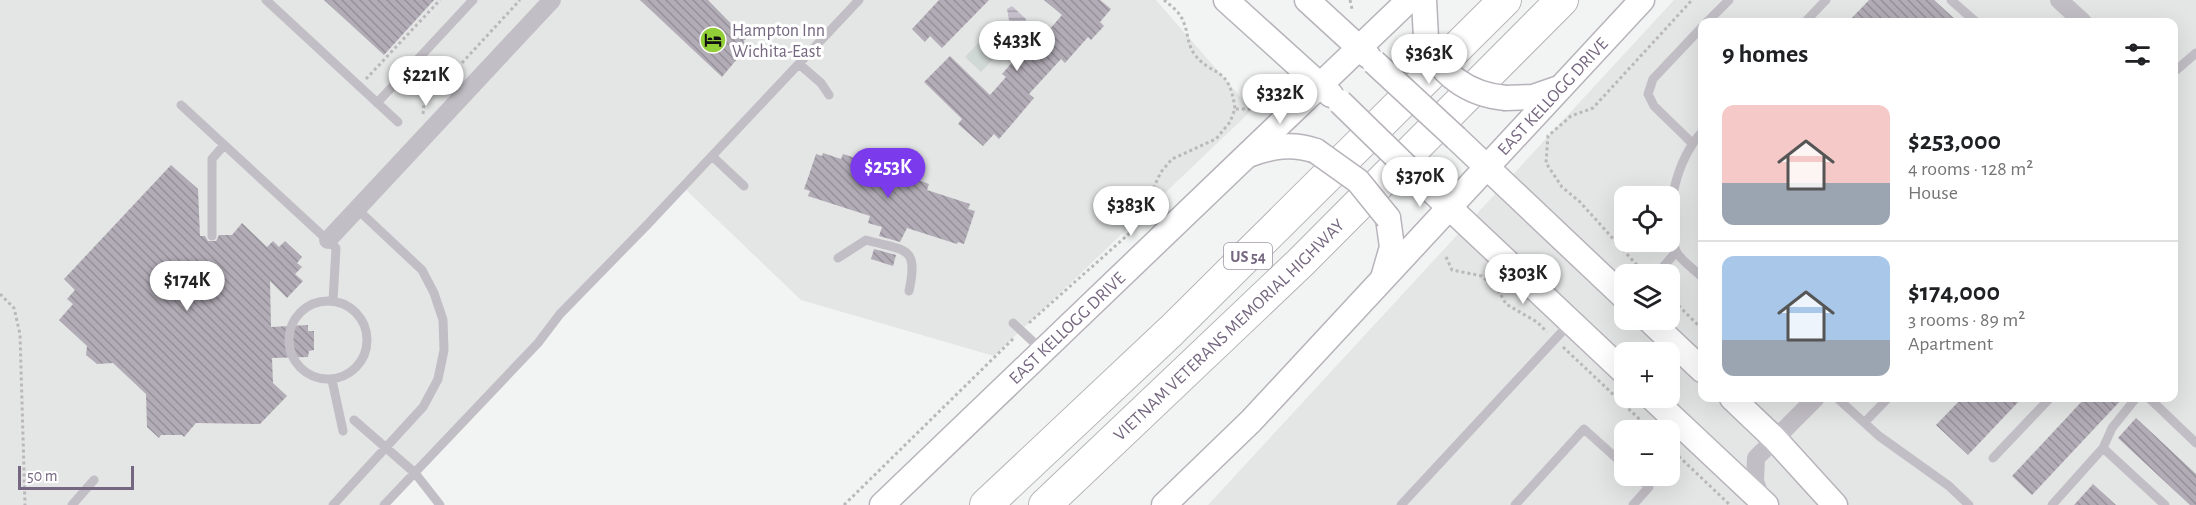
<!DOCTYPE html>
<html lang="en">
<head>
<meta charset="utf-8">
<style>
	:root { --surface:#fff; --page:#f2f2f2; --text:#202124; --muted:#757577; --line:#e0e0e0; --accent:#7c3aed }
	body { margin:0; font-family:"Alegreya Sans",sans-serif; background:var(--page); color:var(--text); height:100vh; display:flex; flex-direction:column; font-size:22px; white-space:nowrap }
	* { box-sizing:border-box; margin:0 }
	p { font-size:20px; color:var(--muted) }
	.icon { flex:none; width:33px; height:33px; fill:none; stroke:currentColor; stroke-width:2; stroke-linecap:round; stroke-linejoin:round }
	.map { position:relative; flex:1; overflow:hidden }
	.panel { position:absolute; left:1698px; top:18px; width:480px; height:384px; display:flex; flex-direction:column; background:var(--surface); border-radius:12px; box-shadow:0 6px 24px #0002 }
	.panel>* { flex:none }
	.fabs { position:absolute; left:1614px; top:186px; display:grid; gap:12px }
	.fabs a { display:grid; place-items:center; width:66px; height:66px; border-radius:12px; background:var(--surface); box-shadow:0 6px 24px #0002; font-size:30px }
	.scale { position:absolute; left:18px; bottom:15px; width:116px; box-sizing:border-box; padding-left:6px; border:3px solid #75677f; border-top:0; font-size:16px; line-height:21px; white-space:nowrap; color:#75677f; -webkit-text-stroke:4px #fff; paint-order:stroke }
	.price { position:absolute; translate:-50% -51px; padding:0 14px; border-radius:21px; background:#fff; color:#222; font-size:20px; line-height:39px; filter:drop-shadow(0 2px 3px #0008) }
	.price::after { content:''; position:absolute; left:50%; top:36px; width:18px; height:14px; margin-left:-9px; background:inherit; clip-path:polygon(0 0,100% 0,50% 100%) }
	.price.current { background:var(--accent); color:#fff }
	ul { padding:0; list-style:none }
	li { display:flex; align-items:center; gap:18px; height:150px; padding:0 24px }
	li+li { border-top:2px solid var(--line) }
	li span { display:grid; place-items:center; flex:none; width:168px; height:120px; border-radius:12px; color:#555 }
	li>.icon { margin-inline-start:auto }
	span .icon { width:72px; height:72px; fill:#fffc; stroke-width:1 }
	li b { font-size:26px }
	h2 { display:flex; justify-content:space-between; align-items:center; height:72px; padding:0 24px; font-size:26px }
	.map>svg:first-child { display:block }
</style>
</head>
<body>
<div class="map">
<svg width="2196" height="505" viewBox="0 0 2196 505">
	<defs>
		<pattern id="water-rules" width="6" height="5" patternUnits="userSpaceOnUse" patternTransform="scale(1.5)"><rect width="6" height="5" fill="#c5c0cb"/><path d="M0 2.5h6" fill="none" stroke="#a5a0aa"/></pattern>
		<pattern id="building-back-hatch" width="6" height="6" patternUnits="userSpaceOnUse" patternTransform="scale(1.5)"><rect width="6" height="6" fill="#b2acb6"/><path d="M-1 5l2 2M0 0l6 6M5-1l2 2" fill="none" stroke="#959099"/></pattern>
	</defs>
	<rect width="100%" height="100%" fill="#f1f4f2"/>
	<!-- built -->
	<path fill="#e4e5e5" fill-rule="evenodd" d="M0 0H1156L1252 110 994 356 801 300 683 187 385 505H0Z
		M1674 0H2196V505H1208ZM1702 22H2174V398H1702ZM1624 196H1670V242H1624ZM1624 274H1670V320H1624ZM1624 352H1670V398H1624ZM1624 430H1670V476H1624Z"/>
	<!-- pitch -->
	<path fill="#d1d9d7" d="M994 27 1009 42 981 72 965 57Z"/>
	<!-- water -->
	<path fill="url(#water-rules)" d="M1012 6 1026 19 1025 27 1019 28 1009 20 1007 9Z"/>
	<!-- building -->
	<path fill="url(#building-back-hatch)" d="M324 0H434L384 55Z
		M640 0H708L746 39 743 41 748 46 722 77Z
		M939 0H989L942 48 930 36 925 42 912 29Z
		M1044 0H1100L1111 9 1100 22 1104 26 1091 40 1088 37 1065 63 1061 59 1029 94 1034 98 1012 124 999 139 994 134 983 146 958 124 962 119 924 82 950 56 990 95 1006 77 1002 74 1038 33 1043 37 1062 15Z
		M1869 0H1934L1958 22H1848Z
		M823 153 841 159 843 154 895 171 929 184 927 190 970 204 968 209 975 211 964 244 958 242 957 244 907 228 900 242 879 236 882 227 868 223 870 216 808 196 810 191 804 189 809 175 816 154 822 156Z
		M171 165 198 189 200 236H205L208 241H216L219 235H232L242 223 267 247 273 241 279 247 285 241 302 257 297 263 302 267 295 274 303 281 287 298 270 281 271 327 308 325V331H314V350L309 351 308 357 272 358 273 383 287 396 260 424 196 423 184 437 182 435H161L159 438 147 427 146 394 113 363 97 364 86 355 87 346 59 320 73 304 67 299 75 290 64 279Z
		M874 249 896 255 893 266 871 259Z
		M1962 398H2022L1968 455 1936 425Z
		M2085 398H2123L2032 495 2012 476Z
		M2136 418 2196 474V505H2190L2118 438Z
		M2093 484 2116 505H2074Z"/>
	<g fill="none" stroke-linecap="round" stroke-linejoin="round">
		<defs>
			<g id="secondary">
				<path d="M1226 0 1331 95"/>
				<path d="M1307 0 1368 56"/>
				<path d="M1424 0 1426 38"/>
				<path d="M1506 98 1533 97 1559 88"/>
				<path d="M1456 138 1624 297"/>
				<path d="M1248 155C1272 146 1292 143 1316 151"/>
				<path d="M1417 177 1624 372"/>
				<path d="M1383 278 1392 247 1388 218"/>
				<path d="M1649 320 1702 370"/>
				<path d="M1652 398 1766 505"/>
				<path d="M1732 398 1774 438 1835 505"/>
				<path id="s1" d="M882 505 1409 0"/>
				<path id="s2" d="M1164 505 1251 421 1642 0"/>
			</g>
			<g id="motorway">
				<path d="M986 505 1171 331 1505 0"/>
				<path id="s3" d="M1045 505 1300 263 1562 0"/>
			</g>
		</defs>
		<!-- secondary casing -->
		<use href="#secondary" stroke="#b8b3bb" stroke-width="27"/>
		<!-- motorway casing -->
		<use href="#motorway" stroke="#b7b3b9" stroke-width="34"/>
		<!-- path -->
		<path stroke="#bbb8bc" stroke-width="3" stroke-dasharray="3 3" stroke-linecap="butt" d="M1164 0C1171 6 1180 12 1183 21 1188 31 1187 42 1193 52 1211 79 1229 62 1235 109
			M1350 0 1352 9
			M366 79 440 0
			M423 114 424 104 520 0
			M1446 257 1452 270 1482 276 1498 290 1506 304 1537 322 1547 332
			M1645 274 1580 202 1562 187 1546 163 1548 136 1571 116 1593 108 1692 0
			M0 294 14 308 20 334 25 505
			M1670 297 1702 329
			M1029 323 1133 230 1161 172 1172 159 1216 139 1230 122 1235 109H1254
			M1563 347 1651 430
			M1670 448 1730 505
			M844 505 1014 338"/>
		<!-- service -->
		<path stroke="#c2bec5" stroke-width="9" d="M266 0 398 122
			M1951 0 1976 22
			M1707 22 1729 0
			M1805 22 1826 0
			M799 64 821 83 829 95
			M2174 72 2196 53
			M377 103 473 0
			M181 105 336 248 333 301
			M1702 132C1677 159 1662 214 1676 251 1680 260 1695 270 1702 277
			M1692 143 1654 106 1648 94 1653 79 1702 27
			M712 156 744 186
			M212 236V159L224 145
			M838 258 866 240C905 251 919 245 909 291
			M1657 274 1676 252
			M289 340a39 39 0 1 1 78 0a39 39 0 1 1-78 0Z
			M1013 323 1042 350
			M332 380 343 431
			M1837 398 1879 436 1949 486 1969 505
			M2149 398 2196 443
			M354 420 415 473 440 505
			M1865 422 1888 398
			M2103 448 2165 505
			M1993 458 2050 398
			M72 505 94 480
			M333 505 423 407 438 379 444 350 443 320 434 293 422 270 357 209
			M384 505 538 343 560 314 646 226 859 0
			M1401 505 1571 322
			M1515 505 1584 429 1624 465
			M1633 505 1649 487 1636 476
			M2052 505 2103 448 2112 428 2136 398"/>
		<!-- minor -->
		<path stroke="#c2bec5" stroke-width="18" d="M2059 0 2083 22
			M328 240 552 0
			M1762 501 1755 481 1756 458 1816 398"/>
		<!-- secondary -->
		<use href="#secondary" stroke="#fff" stroke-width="24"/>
		<!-- motorway -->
		<use href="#motorway" stroke="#fff" stroke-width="32"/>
		<defs>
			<path id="secondary-bridge" d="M1426 38C1438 74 1469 95 1506 98
				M1374 62 1456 138
				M1340 102 1417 177
				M1316 151 1358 181 1388 218"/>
		</defs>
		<!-- secondary-bridge casing -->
		<use href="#secondary-bridge" stroke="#b8b3bb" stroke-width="27" stroke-linecap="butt"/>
		<!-- secondary-bridge -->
		<use href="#secondary-bridge" stroke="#fff" stroke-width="24"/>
	</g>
	<!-- icons -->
	<defs>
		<symbol id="hotel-disc" viewBox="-11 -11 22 22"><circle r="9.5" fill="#92ce37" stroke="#fff"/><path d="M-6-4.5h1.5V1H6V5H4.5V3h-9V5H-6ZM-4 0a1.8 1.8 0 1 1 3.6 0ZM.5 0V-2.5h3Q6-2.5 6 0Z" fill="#111"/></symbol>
	</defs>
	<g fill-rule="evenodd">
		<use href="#hotel-disc" x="698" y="25" width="30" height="30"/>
	</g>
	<g text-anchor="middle" stroke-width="6" stroke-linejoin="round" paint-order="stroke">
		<!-- shield labels -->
		<rect fill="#fff" stroke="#9e95a5" stroke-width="1.5" x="1224" y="243" width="48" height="26" rx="4.5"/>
		<g font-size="16" font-weight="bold" fill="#75677f">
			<text x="1248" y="262">US 54</text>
		</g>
		<!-- poi labels -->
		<g font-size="18" fill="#75677f" stroke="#fff" text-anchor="start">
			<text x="732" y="36">Hampton Inn<tspan x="732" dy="21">Wichita-East</tspan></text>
		</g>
		<!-- street labels -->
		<g font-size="18" fill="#75677f" stroke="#fff">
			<text dy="6" stroke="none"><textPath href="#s2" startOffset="564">EAST KELLOGG DRIVE</textPath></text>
			<text dy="6" stroke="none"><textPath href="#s1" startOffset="256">EAST KELLOGG DRIVE</textPath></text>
			<text dy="6" stroke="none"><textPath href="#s3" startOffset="254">VIETNAM VETERANS MEMORIAL HIGHWAY</textPath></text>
		</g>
	</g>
</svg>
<div class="fabs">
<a><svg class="icon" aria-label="locate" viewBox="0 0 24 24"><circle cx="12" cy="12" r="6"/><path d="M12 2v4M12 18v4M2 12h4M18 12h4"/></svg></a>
<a><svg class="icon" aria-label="layers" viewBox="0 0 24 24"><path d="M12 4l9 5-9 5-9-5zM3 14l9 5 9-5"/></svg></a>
<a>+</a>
<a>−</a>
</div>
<div class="scale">50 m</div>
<b class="price" style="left:1017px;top:72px">$433K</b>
<b class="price" style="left:1429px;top:85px">$363K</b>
<b class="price" style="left:426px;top:107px">$221K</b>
<b class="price" style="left:1280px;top:125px">$332K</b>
<b class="price current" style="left:888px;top:199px">$253K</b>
<b class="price" style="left:1420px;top:208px">$370K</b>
<b class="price" style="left:1131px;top:237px">$383K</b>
<b class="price" style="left:1523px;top:305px">$303K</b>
<b class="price" style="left:187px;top:312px">$174K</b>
<section class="panel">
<h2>9 homes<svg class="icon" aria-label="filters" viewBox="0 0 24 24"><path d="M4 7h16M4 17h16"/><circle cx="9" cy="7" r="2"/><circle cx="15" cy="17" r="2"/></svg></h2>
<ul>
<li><span style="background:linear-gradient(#f6c9c9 65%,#9aa5b1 0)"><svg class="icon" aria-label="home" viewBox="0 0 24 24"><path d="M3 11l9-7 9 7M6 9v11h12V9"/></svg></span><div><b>$253,000</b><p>4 rooms · 128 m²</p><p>House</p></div></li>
<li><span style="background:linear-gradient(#a9c7e8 70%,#9aa5b1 0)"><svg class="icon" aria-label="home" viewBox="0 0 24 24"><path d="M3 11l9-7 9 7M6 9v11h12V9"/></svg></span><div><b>$174,000</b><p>3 rooms · 89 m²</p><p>Apartment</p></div></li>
</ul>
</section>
</div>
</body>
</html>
